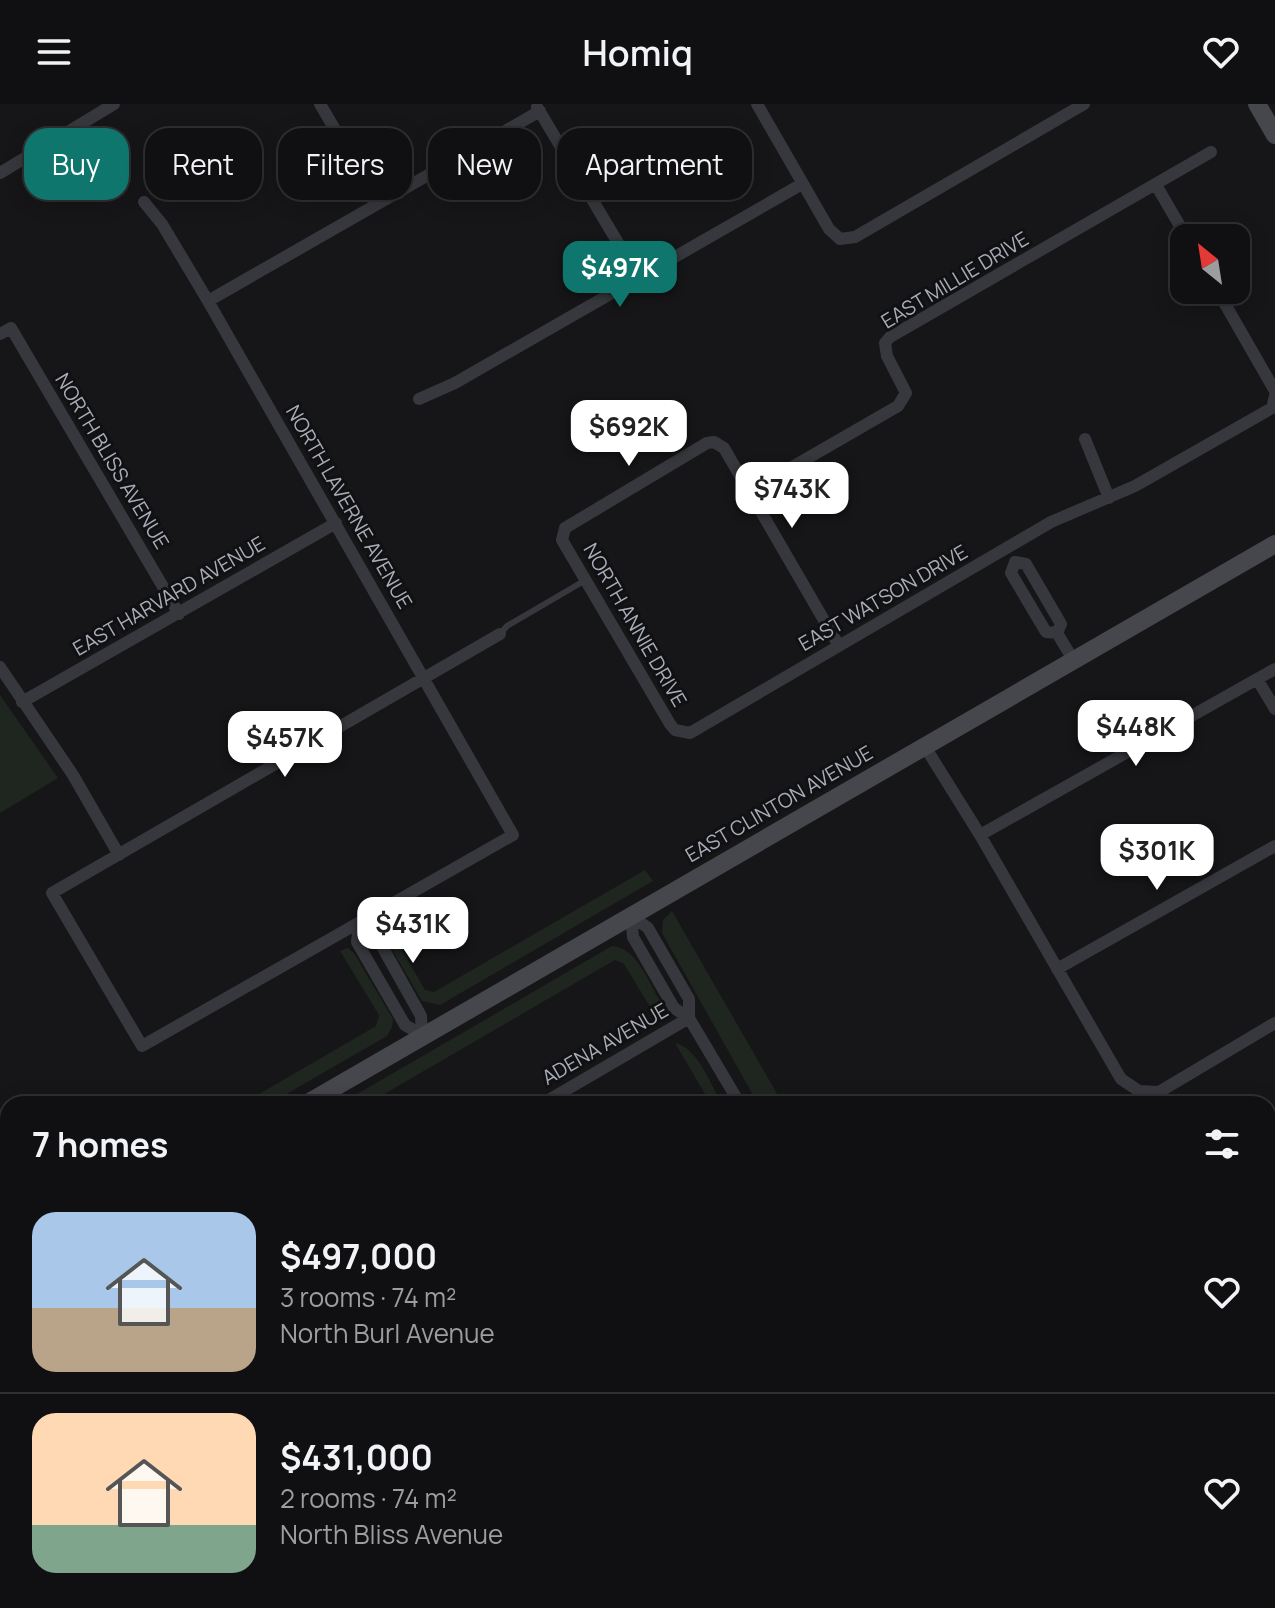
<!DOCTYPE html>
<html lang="en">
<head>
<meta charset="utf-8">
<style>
	:root { --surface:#101012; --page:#1e1e20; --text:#f1f3f6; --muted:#9c9d9f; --line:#303032; --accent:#0f766e }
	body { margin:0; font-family:Manrope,sans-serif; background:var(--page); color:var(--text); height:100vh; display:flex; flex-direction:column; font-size:30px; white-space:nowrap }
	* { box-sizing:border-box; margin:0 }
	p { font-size:26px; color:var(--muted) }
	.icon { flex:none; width:44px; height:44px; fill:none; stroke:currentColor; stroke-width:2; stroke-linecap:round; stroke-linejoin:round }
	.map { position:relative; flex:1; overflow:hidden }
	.drawer { position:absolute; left:0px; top:992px; width:1276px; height:512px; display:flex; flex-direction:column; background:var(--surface); border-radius:24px 24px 0 0; box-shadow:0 4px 20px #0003,0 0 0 2px var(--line) }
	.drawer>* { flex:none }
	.guide { position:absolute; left:24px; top:24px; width:800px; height:72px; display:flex; gap:16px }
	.needle { width:52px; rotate:330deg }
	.tools { position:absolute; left:1170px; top:120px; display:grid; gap:16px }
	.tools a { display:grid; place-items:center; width:80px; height:80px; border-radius:16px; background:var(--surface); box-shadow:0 4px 20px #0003,0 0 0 2px var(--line); font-size:40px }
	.price { position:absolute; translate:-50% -68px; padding:0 18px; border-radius:16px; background:#fff; color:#222; font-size:26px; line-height:52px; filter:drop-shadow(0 2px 4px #0008) }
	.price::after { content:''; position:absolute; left:50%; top:48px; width:24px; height:18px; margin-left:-12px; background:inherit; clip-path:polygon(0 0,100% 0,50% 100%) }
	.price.selected { background:var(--accent); color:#fff }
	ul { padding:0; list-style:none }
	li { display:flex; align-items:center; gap:24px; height:200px; padding:0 32px }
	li+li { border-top:2px solid var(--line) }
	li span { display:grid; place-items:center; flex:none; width:224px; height:160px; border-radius:24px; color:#555 }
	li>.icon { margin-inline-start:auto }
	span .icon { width:96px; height:96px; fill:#fffc; stroke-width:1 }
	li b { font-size:34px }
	h2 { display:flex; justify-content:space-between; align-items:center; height:96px; padding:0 32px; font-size:34px }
	.tag { padding:0 28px; border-radius:24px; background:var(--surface); box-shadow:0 4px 20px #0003,0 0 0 2px var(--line); font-size:28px; line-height:72px }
	.tag.selected { background:var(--accent); color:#fff }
	header { display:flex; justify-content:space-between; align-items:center; height:104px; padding:0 32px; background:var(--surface); font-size:36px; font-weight:600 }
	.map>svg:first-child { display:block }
</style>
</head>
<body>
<header><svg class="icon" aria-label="menu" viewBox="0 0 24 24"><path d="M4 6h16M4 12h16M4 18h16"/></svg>Homiq<svg class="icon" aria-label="heart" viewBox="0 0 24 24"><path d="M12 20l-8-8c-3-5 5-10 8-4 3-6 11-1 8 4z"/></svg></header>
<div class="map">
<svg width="1275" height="1504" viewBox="0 0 1275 1504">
	<rect width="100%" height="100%" fill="#161618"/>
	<!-- green -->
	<path fill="#1e261f" d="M0 591 58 674 0 709Z
		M645 766 653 777 440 901 422 897 383 830V823L387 820 425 886 434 888Z
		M672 807 783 1000H758L662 829 663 816Z
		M612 842C637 844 648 877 660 897L662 906 658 916 624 860 615 856 367 1000H340Z
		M348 844 354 849 393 915 392 923 387 932 269 1000H242L376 922 379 911 340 847Z
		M675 939C698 944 711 981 722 1000H711Z"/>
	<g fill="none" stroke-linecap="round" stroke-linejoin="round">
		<!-- lane -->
		<path stroke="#37383d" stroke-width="6" d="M500 530 507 522 584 477"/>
		<!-- street -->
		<path stroke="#37383d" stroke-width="12" d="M320 0 378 99
			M757 0 829 125 840 135 855 133 1084 0
			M537 3 639 174
			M0 69 114 0
			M1156 81 1187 134
			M144 98 162 120 208 197 513 731 142 942 52 789 500 530
			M1217 186 1275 287
			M208 197 540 7
			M0 230 11 224 179 510
			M419 295 455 279 802 80
			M1085 335 1109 394
			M749 388 898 302 906 289 887 252 885 239 890 233 1211 48
			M1057 529 1046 528 1011 469 1015 458 1026 460 1061 520 1057 529 1074 557
			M839 542 724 344 714 338 707 339 565 424 562 436 670 620 675 626 690 629 1051 418 1135 382 1272 304 1275 292
			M0 563 73 671 119 751
			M1257 575 1275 605
			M22 598 336 419
			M924 641 980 731 1121 975 1139 987 1159 988 1275 919
			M980 731 1275 565
			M631 811 633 833 674 904 689 914 740 1000
			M631 811 648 824 689 895V914
			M359 821 374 828 421 912 422 931 405 921 357 838Z
			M1057 865 1275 742
			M542 1000 689 914
			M0 1024 8 1037
			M0 1054 8 1050
			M1268 1056 1275 1052
			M1268 1174 1275 1170
			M1268 1300 1275 1296
			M1268 1419 1275 1415
			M793 1496 797 1504
			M1027 1496 1032 1504
			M676 1504 687 1496
			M1256 1504 1275 1494"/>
		<!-- secondary -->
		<path stroke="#45474d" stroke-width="18" d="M1257 0 1275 31
			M306 1000 1275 440
			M0 1177 8 1172
			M0 1495 5 1504"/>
	</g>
	<g text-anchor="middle" stroke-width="6" stroke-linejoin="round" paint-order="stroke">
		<!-- street labels -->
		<g font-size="20" fill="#a8adb8" stroke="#111113">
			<text transform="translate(955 176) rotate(-31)" y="7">EAST MILLIE DRIVE</text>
			<text transform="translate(112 357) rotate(59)" y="7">NORTH BLISS AVENUE</text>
			<text transform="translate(349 403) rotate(60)" y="7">NORTH LAVERNE AVENUE</text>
			<text transform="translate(169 492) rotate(-30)" y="7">EAST HARVARD AVENUE</text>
			<text transform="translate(883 494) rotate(-30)" y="7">EAST WATSON DRIVE</text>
			<text transform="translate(635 521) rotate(60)" y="7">NORTH ANNIE DRIVE</text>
			<text transform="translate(779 700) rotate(-30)" y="7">EAST CLINTON AVENUE</text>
			<text transform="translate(605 940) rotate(-30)" y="7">ADENA AVENUE</text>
		</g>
	</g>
</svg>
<div class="tools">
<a><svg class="needle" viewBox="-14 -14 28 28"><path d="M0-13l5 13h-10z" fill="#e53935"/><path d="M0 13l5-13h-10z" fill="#9c9d9f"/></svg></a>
</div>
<b class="price selected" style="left:620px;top:205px">$497K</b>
<b class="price" style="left:629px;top:364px">$692K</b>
<b class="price" style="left:792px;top:426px">$743K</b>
<b class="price" style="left:1136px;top:664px">$448K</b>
<b class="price" style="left:285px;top:675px">$457K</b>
<b class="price" style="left:1157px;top:788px">$301K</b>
<b class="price" style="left:413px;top:861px">$431K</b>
<div class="guide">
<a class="tag selected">Buy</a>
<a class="tag">Rent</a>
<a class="tag">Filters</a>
<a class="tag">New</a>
<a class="tag">Apartment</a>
</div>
<section class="drawer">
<h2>7 homes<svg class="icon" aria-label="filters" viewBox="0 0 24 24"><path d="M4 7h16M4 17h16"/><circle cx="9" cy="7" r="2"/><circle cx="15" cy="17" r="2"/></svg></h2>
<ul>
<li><span style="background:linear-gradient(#a9c7e8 60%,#b9a48a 0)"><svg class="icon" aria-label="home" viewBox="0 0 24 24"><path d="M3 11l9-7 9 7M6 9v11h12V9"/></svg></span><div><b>$497,000</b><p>3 rooms · 74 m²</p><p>North Burl Avenue</p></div><svg class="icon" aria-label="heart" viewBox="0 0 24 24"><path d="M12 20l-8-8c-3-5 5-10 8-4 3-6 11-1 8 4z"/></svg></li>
<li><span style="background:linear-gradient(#ffd9b3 70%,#7fa58c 0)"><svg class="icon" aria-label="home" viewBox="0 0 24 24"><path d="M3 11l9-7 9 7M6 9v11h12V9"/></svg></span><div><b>$431,000</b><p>2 rooms · 74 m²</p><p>North Bliss Avenue</p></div><svg class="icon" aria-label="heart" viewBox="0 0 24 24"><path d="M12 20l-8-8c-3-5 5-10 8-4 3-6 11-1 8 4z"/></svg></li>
</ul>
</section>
</div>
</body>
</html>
